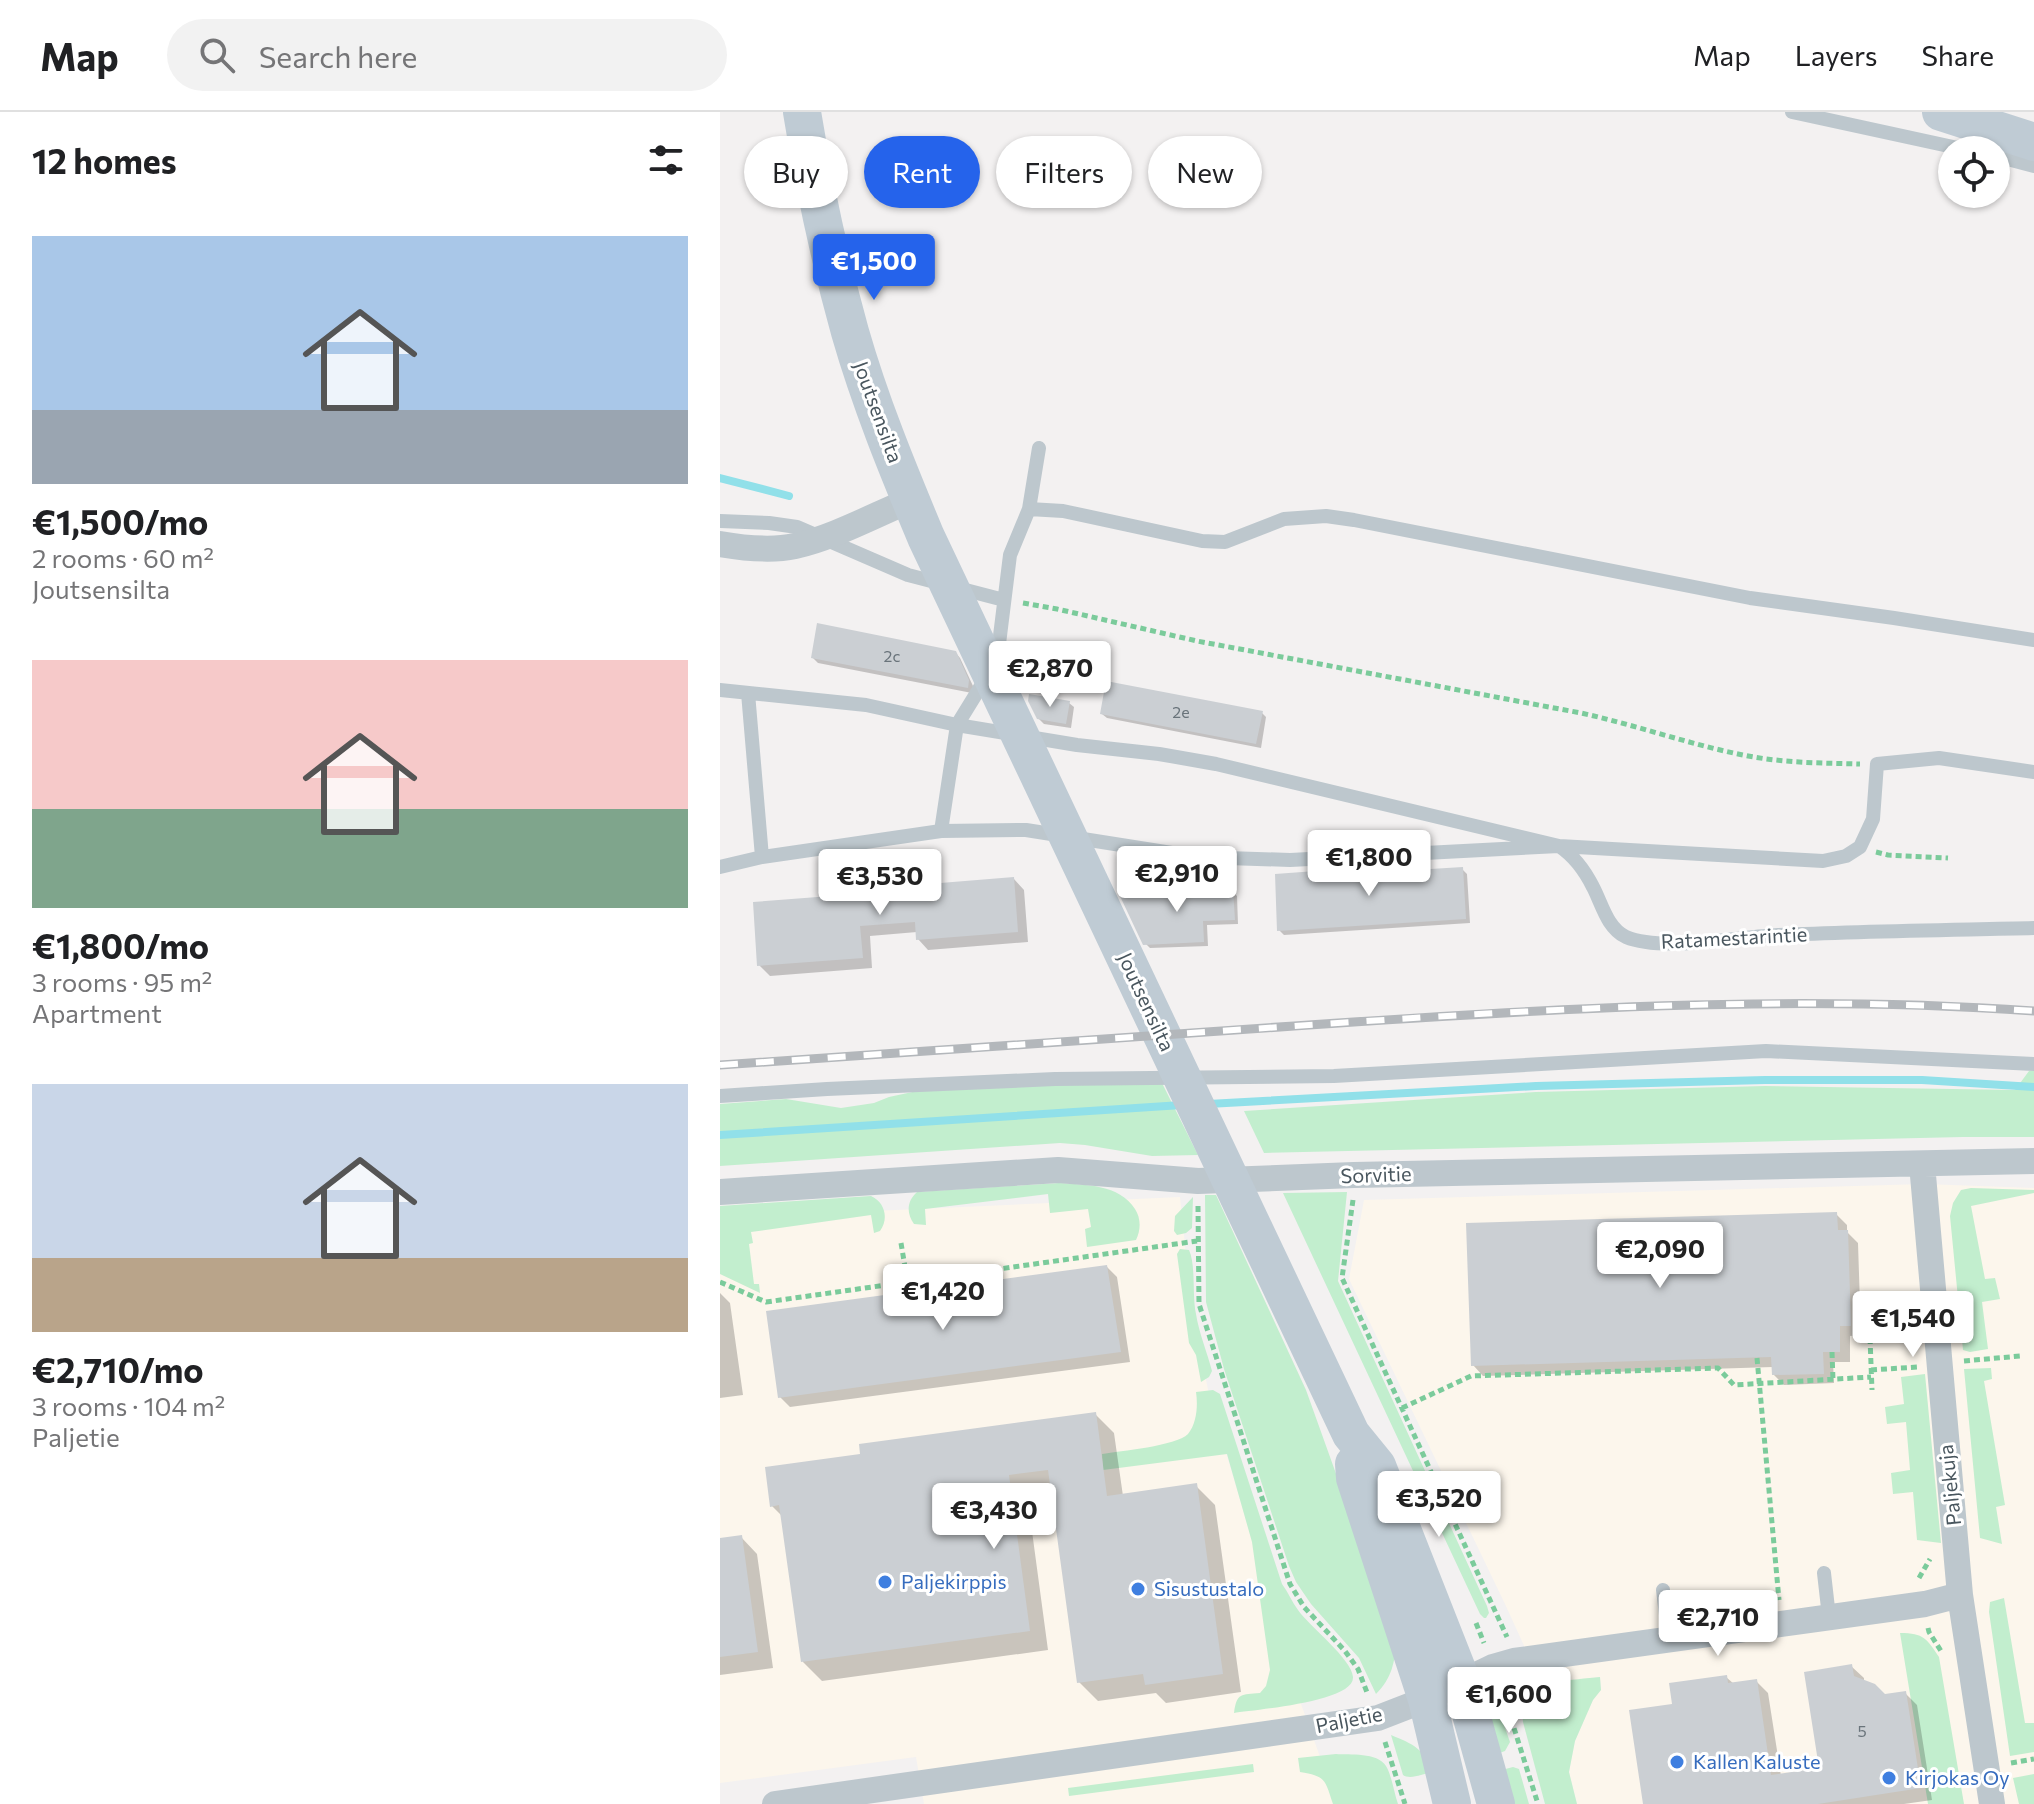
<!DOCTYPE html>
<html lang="en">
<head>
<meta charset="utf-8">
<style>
	:root { --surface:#fff; --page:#f2f2f2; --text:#202124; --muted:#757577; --line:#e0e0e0; --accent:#2563eb }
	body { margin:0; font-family:Commissioner,sans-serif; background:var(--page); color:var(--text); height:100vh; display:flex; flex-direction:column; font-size:30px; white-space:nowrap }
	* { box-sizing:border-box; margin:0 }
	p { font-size:26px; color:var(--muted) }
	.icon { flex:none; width:44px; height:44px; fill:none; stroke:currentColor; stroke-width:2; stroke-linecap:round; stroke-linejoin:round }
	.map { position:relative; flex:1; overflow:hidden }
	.sheet { display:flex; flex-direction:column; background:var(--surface); width:720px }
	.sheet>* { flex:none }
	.top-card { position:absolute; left:24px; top:24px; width:760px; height:72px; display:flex; gap:16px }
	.tools { position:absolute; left:1218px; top:24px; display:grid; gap:16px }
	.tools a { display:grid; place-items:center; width:72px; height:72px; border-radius:50%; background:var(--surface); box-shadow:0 2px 6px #0004; font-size:40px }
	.price { position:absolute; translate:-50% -68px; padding:0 18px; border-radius:8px; background:#fff; color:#222; font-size:26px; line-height:52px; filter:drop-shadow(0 2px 4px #0008) }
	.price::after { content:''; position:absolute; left:50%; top:48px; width:24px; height:18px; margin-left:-12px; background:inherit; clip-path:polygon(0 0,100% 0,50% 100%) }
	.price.selected { background:var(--accent); color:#fff }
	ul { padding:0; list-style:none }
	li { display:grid; align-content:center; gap:16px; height:424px; padding:0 32px }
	li span { display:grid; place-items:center; height:248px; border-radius:0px; color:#555 }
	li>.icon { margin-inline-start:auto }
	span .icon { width:144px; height:144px; fill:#fffc; stroke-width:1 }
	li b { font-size:34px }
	h2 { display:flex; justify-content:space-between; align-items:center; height:96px; padding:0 32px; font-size:34px }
	.chip { padding:0 28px; border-radius:36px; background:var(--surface); box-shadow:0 2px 6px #0004; font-size:28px; line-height:72px }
	.chip.selected { background:var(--accent); color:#fff }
	header { display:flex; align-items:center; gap:48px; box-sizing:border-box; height:112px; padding:0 40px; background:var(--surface); border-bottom:2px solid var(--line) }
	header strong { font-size:38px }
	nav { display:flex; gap:44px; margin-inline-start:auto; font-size:28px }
	.search { width:560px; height:72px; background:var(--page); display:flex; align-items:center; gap:20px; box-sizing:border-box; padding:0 28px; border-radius:44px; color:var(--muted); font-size:30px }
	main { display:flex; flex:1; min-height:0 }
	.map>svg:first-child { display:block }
</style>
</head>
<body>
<header>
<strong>Map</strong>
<div class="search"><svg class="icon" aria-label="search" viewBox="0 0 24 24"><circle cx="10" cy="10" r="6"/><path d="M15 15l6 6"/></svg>Search here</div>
<nav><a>Map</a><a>Layers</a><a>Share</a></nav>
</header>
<main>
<section class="sheet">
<h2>12 homes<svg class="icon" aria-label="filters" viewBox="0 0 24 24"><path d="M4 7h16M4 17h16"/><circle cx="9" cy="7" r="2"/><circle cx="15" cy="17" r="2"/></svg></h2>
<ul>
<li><span style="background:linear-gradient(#a9c7e8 70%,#9aa5b1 0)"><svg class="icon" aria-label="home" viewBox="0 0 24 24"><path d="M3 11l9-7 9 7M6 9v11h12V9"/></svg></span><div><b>€1,500/mo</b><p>2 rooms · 60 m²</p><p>Joutsensilta</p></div></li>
<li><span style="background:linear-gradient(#f6c9c9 60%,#7fa58c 0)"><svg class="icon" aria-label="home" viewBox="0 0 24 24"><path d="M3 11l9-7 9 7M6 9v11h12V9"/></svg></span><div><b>€1,800/mo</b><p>3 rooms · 95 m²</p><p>Apartment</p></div></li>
<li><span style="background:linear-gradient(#c9d6e8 70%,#b9a48a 0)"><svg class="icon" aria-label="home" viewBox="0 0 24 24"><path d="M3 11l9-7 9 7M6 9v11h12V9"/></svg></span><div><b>€2,710/mo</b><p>3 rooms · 104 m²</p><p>Paljetie</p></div></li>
</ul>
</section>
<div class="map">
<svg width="1314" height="1692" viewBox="0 0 1314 1692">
	<rect width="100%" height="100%" fill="#f3f1f1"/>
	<!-- commercial -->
	<path fill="#fcf6ec" d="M1204 1072 1314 1076V1692H857L849 1660 855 1629 873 1588 881 1578 880 1565 822 1573 785 1492 629 1167 644 1088Z
		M460 1085 472 1201 490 1287 581 1592 617 1692H204L196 1645 0 1671V1106Z"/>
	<!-- green -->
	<path fill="#c2eece" d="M1309 959H1314V1025H1243L544 1041 524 999 816 980 1045 974 1295 978Z
		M442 971 478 1043 432 1044 365 1033 340 1031 0 1054V992L66 987 121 996 154 991 169 985 197 979 334 972Z
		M339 1071C366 1073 399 1072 415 1097 421 1106 421 1118 416 1128L367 1135 365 1117 371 1115 368 1097 330 1101 328 1082 205 1097 206 1113 194 1112C186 1101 187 1089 197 1080Z
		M1251 1076 1314 1078V1081L1251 1094 1265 1167 1275 1166 1280 1187 1262 1190 1268 1237 1250 1240 1243 1238 1230 1104 1233 1091 1241 1078Z
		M627 1080 618 1169 767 1494 769 1501 766 1506H764L760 1502 563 1081Z
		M485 1083H496L586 1278 676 1529C675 1550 672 1566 656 1582L639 1546 591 1492 576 1470 569 1454 504 1257 486 1190Z
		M151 1084C165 1090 169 1107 160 1119L154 1121 151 1103 31 1120 33 1131 29 1132 34 1172H39L40 1181 0 1162V1094Z
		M473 1085 472 1116 466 1121 457 1123 454 1119 455 1104Z
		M460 1137 469 1138C476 1153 472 1184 476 1202 479 1221 487 1240 492 1259L489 1265 481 1270 476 1243 469 1231 457 1142Z
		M1271 1256 1272 1267 1264 1269 1285 1393 1276 1395 1282 1432 1260 1426 1244 1257Z
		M1205 1262 1221 1431 1197 1428 1193 1380 1173 1382 1171 1361 1190 1358 1186 1310 1167 1312 1165 1295 1184 1292 1181 1265Z
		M493 1278 500 1282 562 1472C568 1480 572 1490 578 1498 589 1514 632 1547 633 1565 635 1590 532 1598 514 1601 517 1580 521 1583 540 1581L546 1574 550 1558 532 1430 507 1342 383 1358 382 1342C400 1339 456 1334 468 1322 477 1311 478 1293 476 1280Z
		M1284 1486 1305 1611H1314V1640L1290 1644 1269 1500 1270 1490Z
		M1180 1521C1204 1521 1207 1527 1219 1545L1244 1692H1208Z
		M880 1565 881 1578 873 1588 855 1629 849 1660 857 1692H825L803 1610C798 1566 849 1569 880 1565Z
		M776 1590 790 1630 785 1639 774 1643C771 1624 768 1608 776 1590Z
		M671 1623C693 1632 705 1637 711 1660 703 1662 690 1668 683 1663Z
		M616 1642C630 1643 657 1640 666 1654 672 1664 674 1681 678 1692H613C605 1668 606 1664 580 1660L578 1646Z
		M533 1652 534 1660 349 1684 348 1676Z
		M793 1655 799 1657 809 1692H786L778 1659Z
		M1314 1662V1692H1299L1293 1666Z"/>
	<!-- shadow -->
	<path fill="#0003" d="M235 540 240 546 253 574 252 581 98 551 93 546Z
		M349 591 354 595 351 616 324 612 318 606Z
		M542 601 546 605 541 636 387 606 382 602Z
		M742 757 747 762 750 811 564 823 559 818 595 761 600 766Z
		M195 765 204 774 294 767 304 778 308 830 208 838 198 827 197 820 150 824 152 856 50 864 39 853Z
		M512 779 517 784 518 812 487 813 488 834 430 836 425 831Z
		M1116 1102 1127 1113V1120L1138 1131 1141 1223 1130 1224V1250H1113L1114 1271 1064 1273 1053 1262V1255L763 1264 753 1253Z
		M387 1155 397 1165 410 1250 70 1295 60 1285Z
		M0 1181 10 1191 23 1283 0 1286Z
		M375 1302 394 1321 403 1384 476 1374 495 1393 521 1580 446 1591 436 1581 378 1589 359 1570 333 1378 307 1382 328 1538 102 1569 83 1550 63 1405 52 1394 142 1344Z
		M21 1425 37 1442 53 1556 0 1563V1428Z
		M1131 1554 1144 1566V1570L1165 1584 1185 1581 1197 1593 1212 1688 1184 1692H925L954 1594 1006 1565 1014 1572 1036 1569 1048 1581 1061 1664 1101 1658Z"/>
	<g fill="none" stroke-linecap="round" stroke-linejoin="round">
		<!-- stream -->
		<path stroke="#91e0e9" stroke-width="8" d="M0 366 69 384
			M488 992 816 974 1045 968H1202L1314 975
			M0 1023 462 993"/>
	</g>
	<!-- building -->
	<path fill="#cbcfd3" d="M97 511 236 539 249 568 248 576 91 546Z
		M386 569 543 599 536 632 380 602Z
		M309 582 350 589 346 612 317 607 308 589Z
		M743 755 746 807 557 819 555 762 596 759V764Z
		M195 763 196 773 294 765 298 820 196 828 195 810 140 814 143 846 37 854 33 790 137 782 136 768Z
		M513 777 515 808 483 809 484 830 423 833 399 782Z
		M1117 1100 1118 1118H1128L1131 1214H1120V1240H1103L1104 1262 1052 1263 1051 1245 751 1254 746 1111Z
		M387 1153 401 1240 58 1286 46 1199Z
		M376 1300 387 1384 477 1371 503 1562 425 1573 423 1562 357 1571 328 1358 289 1363 310 1519 81 1550 59 1393 50 1395 45 1355 140 1342 139 1332Z
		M22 1423 38 1540 0 1545V1426Z
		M1132 1552 1134 1564 1155 1572 1165 1582 1186 1579 1201 1676 1098 1692H923L909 1598 952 1592 949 1571 1007 1563 1008 1571 1037 1567 1051 1663 1099 1656 1084 1560Z"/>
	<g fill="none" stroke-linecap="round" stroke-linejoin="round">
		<!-- path -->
		<path stroke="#7bcb9b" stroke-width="5" stroke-dasharray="6 4" stroke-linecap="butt" d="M303 491 337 497 477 529 861 601C916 613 968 632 1023 643 1062 651 1101 651 1140 652
			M1156 740 1168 743 1228 746
			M633 1088 622 1166 787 1525
			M478 1094 479 1192 570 1472 584 1495 625 1539 638 1557 648 1583
			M181 1131 189 1179
			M0 1170 46 1190 477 1129
			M1150 1226 1152 1278
			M1112 1240 1113 1268
			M1037 1246 1059 1488
			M1244 1249 1300 1244
			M1151 1258 1198 1255
			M682 1296 751 1264 998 1256 1014 1273 1151 1265
			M1199 1466 1210 1447
			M756 1511 764 1531
			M1208 1516 1209 1520 1221 1539
			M782 1578 818 1692
			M788 1591 807 1574
			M665 1630 685 1692
			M1291 1651 1314 1647"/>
		<!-- lane -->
		<path stroke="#bdc7cd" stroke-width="14" d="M1072 0 1247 38
			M1276 44 1314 54
			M319 336 309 397 290 443 277 548 237 613 357 633 439 642 496 652 839 734 1103 749 1126 744 1140 735 1153 707 1157 652 1219 646 1314 660
			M309 397 343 399 482 429 505 430 564 407 606 404 634 408 1030 486 1174 506 1314 528
			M0 409 49 411 77 415 188 463 284 488
			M0 578 146 593 237 613 221 719
			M28 581 42 745
			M0 755 42 745 221 719 306 718 477 745 570 748 839 734C854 744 865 759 873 775 882 792 887 816 906 825 942 840 1018 825 1058 823 1143 819 1229 818 1314 816
			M0 984 107 977 335 967 614 964 1046 939 1314 952
			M1104 1461 1109 1505
			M943 1478 949 1528"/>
		<!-- street -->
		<path stroke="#bdc7cd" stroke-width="26" d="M0 432C23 436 52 439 75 434 110 427 157 402 191 388
			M1202 1052 1240 1483 1272 1692
			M0 1080 338 1058 478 1069 634 1063 1314 1049
			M55 1692 658 1606 707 1587 773 1555 794 1549 1205 1492 1240 1483"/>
		<!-- secondary -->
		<path stroke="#bfcbd4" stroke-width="38" d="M82 0C94 74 110 148 130 220 150 290 178 358 206 425L631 1322 657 1354 742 1570 776 1692
			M1221 0 1314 30
			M634 1352 635 1366 707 1587 732 1692"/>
		<defs>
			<path id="rail" d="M0 953C191 940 383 927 574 914 820 897 1067 882 1314 899"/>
		</defs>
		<!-- rail casing -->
		<use href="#rail" stroke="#b3b7bb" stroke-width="9"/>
		<!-- rail -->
		<use href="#rail" stroke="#fff" stroke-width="6" stroke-dasharray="18" stroke-linecap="butt"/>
	</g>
	<!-- markers -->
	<g fill="#3f7fe0" stroke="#fff" stroke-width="3">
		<circle cx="165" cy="1470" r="8"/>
		<circle cx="418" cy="1477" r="8"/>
		<circle cx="957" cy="1650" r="8"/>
		<circle cx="1169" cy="1666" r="8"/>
	</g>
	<g text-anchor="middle" stroke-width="6" stroke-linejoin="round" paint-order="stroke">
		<!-- number labels -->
		<g font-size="16" fill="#6a747b">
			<text x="172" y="550">2c</text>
			<text x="461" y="606">2e</text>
			<text x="1142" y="1625">5</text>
		</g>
		<!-- street labels -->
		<g font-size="20" fill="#49565e" stroke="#fff">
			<text transform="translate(158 300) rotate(70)" y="7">Joutsensilta</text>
			<text transform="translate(1014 826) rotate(-3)" y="7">Ratamestarintie</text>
			<text transform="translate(426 890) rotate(65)" y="7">Joutsensilta</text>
			<text transform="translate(656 1063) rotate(-2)" y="7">Sorvitie</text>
			<text transform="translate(1230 1373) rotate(-96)" y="7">Paljekuja</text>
			<text transform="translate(629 1608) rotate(-11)" y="7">Paljetie</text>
		</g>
		<!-- shop labels -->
		<g font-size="20" fill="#366cbe" stroke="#fff" text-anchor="start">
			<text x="181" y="1477">Paljekirppis</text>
			<text x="434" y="1484">Sisustustalo</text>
			<text x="973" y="1657">Kallen Kaluste</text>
			<text x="1185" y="1673">Kirjokas Oy</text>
		</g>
	</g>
</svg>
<div class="tools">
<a><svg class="icon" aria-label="locate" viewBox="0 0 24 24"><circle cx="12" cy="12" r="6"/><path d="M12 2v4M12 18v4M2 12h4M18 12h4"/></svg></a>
</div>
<b class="price selected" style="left:154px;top:190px">€1,500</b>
<b class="price" style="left:330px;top:597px">€2,870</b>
<b class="price" style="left:649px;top:786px">€1,800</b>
<b class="price" style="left:457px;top:802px">€2,910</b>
<b class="price" style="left:160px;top:805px">€3,530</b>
<b class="price" style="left:940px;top:1178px">€2,090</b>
<b class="price" style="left:223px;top:1220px">€1,420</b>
<b class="price" style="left:1193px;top:1247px">€1,540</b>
<b class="price" style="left:719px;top:1427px">€3,520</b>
<b class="price" style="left:274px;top:1439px">€3,430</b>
<b class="price" style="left:998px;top:1546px">€2,710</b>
<b class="price" style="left:789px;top:1623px">€1,600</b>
<div class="top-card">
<a class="chip">Buy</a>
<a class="chip selected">Rent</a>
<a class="chip">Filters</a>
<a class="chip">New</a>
</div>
</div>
</main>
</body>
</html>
